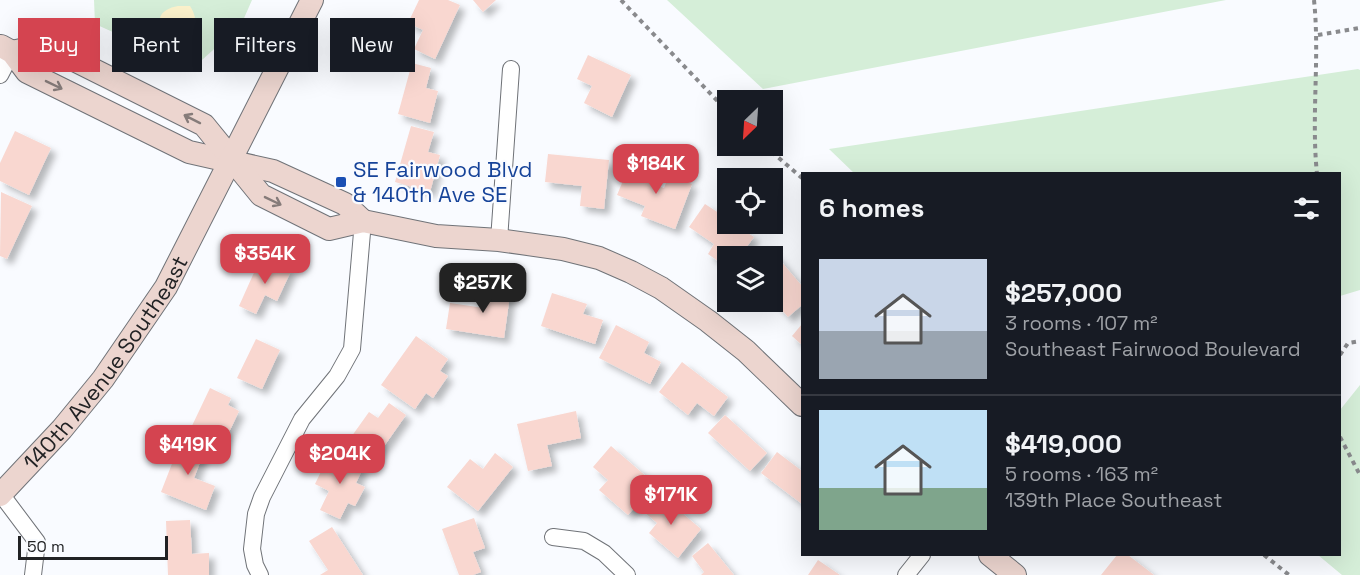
<!DOCTYPE html>
<html lang="en">
<head>
<meta charset="utf-8">
<style>
	:root { --surface:#171b24; --page:#242831; --text:#f1f3f6; --muted:#9ea1a6; --line:#363941; --accent:#d44450 }
	body { margin:0; font-family:"Space Grotesk",sans-serif; background:var(--page); color:var(--text); height:100vh; display:flex; flex-direction:column; font-size:22px; white-space:nowrap }
	* { box-sizing:border-box; margin:0 }
	p { font-size:20px; color:var(--muted) }
	.icon { flex:none; width:33px; height:33px; fill:none; stroke:currentColor; stroke-width:2; stroke-linecap:round; stroke-linejoin:round }
	.map { position:relative; flex:1; overflow:hidden }
	.drawer { position:absolute; left:801px; top:172px; width:540px; height:384px; display:flex; flex-direction:column; background:var(--surface); border-radius:0px; box-shadow:0 6px 24px #0002 }
	.drawer>* { flex:none }
	.top-card { position:absolute; left:18px; top:18px; width:570px; height:54px; display:flex; gap:12px }
	.needle { width:39px; rotate:205deg }
	.buttons { position:absolute; left:717px; top:90px; display:grid; gap:12px }
	.buttons a { display:grid; place-items:center; width:66px; height:66px; border-radius:0px; background:var(--surface); box-shadow:0 6px 24px #0002; font-size:30px }
	.scale { position:absolute; left:18px; bottom:15px; width:150px; box-sizing:border-box; padding-left:6px; border:3px solid #212224; border-top:0; font-size:16px; line-height:21px; white-space:nowrap; color:#212224; -webkit-text-stroke:4px #f9fbff; paint-order:stroke }
	.price { position:absolute; translate:-50% -51px; padding:0 14px; border-radius:12px; background:var(--accent); color:#fff; font-size:20px; line-height:39px; filter:drop-shadow(0 2px 3px #0008) }
	.price::after { content:''; position:absolute; left:50%; top:36px; width:18px; height:14px; margin-left:-9px; background:inherit; clip-path:polygon(0 0,100% 0,50% 100%) }
	.price.current { background:#222; color:#fff }
	ul { padding:0; list-style:none }
	li { display:flex; align-items:center; gap:18px; height:150px; padding:0 18px }
	li+li { border-top:2px solid var(--line) }
	li span { display:grid; place-items:center; flex:none; width:168px; height:120px; border-radius:0px; color:#555 }
	li>.icon { margin-inline-start:auto }
	span .icon { width:72px; height:72px; fill:#fffc; stroke-width:1 }
	li b { font-size:26px }
	h2 { display:flex; justify-content:space-between; align-items:center; height:72px; padding:0 18px; font-size:26px }
	.tag { padding:0 21px; border-radius:0px; background:var(--surface); box-shadow:0 6px 24px #0002; font-size:21px; line-height:54px }
	.tag.current { background:var(--accent); color:#fff }
	.map>svg:first-child { display:block }
</style>
</head>
<body>
<div class="map">
<svg width="1360" height="575" viewBox="0 0 1360 575">
	<defs>
		<filter id="shadow"><feDropShadow dx="5.5" dy="5.5" stdDeviation="3" flood-color="#0004"/></filter>
	</defs>
	<rect width="100%" height="100%" fill="#f9fbff"/>
	<!-- green -->
	<path fill="#d5eed8" d="M94 0H252L241 25 193 68 95 24Z
		M667 0H1226L763 89Z
		M1358 69 1360 70V290L1340 296V174H855L829 149Z
		M1360 385V575H1342L1318 555H1340V410Z"/>
	<!-- sand -->
	<path fill="#fcf2cc" d="M178 6H190C196 15 198 25 189 32 183 31 178 32 173 30 151 23 160 9 178 6Z"/>
	<!-- building -->
	<path fill="#f9d7d0" filter="url(#shadow)" d="M419 0H448L460 5 435 59 414 49 423 30 408 23Z
		M473 0H496L483 12Z
		M588 55 631 75 612 117 584 103 592 86 577 79Z
		M412 63 431 68 426 88 438 91 430 123 398 114Z
		M411 126 434 132 428 152 440 155 430 192 395 182Z
		M15 131 51 148 29 195 0 181V163Z
		M548 154 609 160 604 209 580 206 582 186 545 182Z
		M644 156 655 160 646 182 664 188 669 175 692 184 675 229 641 216 645 206 617 195 627 171 636 175Z
		M1 192 32 206 7 259 0 256Z
		M705 204 728 219V224H734L754 237 740 256H728V268L708 254 714 244 689 227Z
		M774 253 802 286V305L788 317 772 299V256H770Z
		M261 257 291 271 277 301 265 295 256 314 239 306Z
		M488 284 511 288 504 338 446 329 450 303 484 308Z
		M552 293 587 304 583 314 603 320 595 344 541 326Z
		M802 324V345L792 336Z
		M616 325 649 342 644 353 661 362 650 384 599 358Z
		M416 336 448 359 440 371 448 376 433 398 426 393 415 409 381 385Z
		M256 339 280 350 262 389 237 378Z
		M682 362 728 397 714 416 697 403 688 415 659 392Z
		M210 388 231 398 228 405 239 411 223 445 190 430Z
		M389 403 406 415 375 459 349 440 369 412 378 418Z
		M576 411 581 438 547 445 552 466 528 471 517 424Z
		M725 415 767 453 750 471 708 433Z
		M182 438 206 447 194 478 215 486 206 510 161 492Z
		M611 446 655 484 628 515 599 490 608 480 593 467Z
		M777 452 802 471V504L761 473Z
		M330 453 363 468 356 483 365 487 355 506 348 503 340 519 320 510 329 491 315 484Z
		M495 453 513 467 478 511 447 487 470 459 483 469Z
		M658 493 701 529 678 558 649 533 657 523 643 511Z
		M474 518 485 548 473 552 481 572 473 575H459L442 529Z
		M190 520 192 554 209 553V575H168L166 521Z
		M332 527 363 575H320L328 570 309 541Z
		M708 543 734 575H701L704 572 692 556Z
		M1117 555H1128L1154 575H1101Z
		M818 560 840 575H808Z"/>
	<g fill="none" stroke-linecap="round" stroke-linejoin="round">
		<defs>
			<path id="street" d="M0 75 12 52
				M499 240 511 69
				M1 494 37 542 33 575
				M553 537 584 541 604 553 627 575
				M260 575 255 565 252 549 256 514 262 497 302 419 337 376 352 349 363 221
				M906 575 922 555"/>
			<g id="secondary">
				<path d="M1 46 12 52 27 72 189 152 273 171 345 204 363 221"/>
				<path d="M12 52 44 45 204 125 261 195 329 229 363 221 436 236 499 240 563 249 599 258 631 272 661 288 708 321 746 351 802 405"/>
				<path id="s1" d="M0 495 62 429 103 379 166 287 312 0"/>
				<path d="M990 555 1015 575"/>
			</g>
		</defs>
		<!-- street casing -->
		<use href="#street" stroke="#707378" stroke-width="18"/>
		<!-- secondary casing -->
		<use href="#secondary" stroke="#707378" stroke-width="24"/>
		<!-- path -->
		<path stroke="#898a8d" stroke-width="4" stroke-dasharray="4.5 4.5" stroke-linecap="butt" d="M621 0 728 112
			M1314 0C1320 58 1311 116 1317 174
			M1318 35 1360 28
			M765 146 802 178
			M1340 355 1348 343 1360 341
			M1340 437 1360 475
			M1264 555 1289 575"/>
		<!-- street -->
		<use href="#street" stroke="#fff" stroke-width="16"/>
		<!-- secondary -->
		<use href="#secondary" stroke="#ecd5cf" stroke-width="22"/>
	</g>
	<!-- one-way arrows -->
	<defs><path id="oneway-shaft" d="M-6 0H5M1.5-3L5.5 0L1.5 3" fill="none" stroke-width="1.6" stroke-linecap="round" stroke-linejoin="round" transform="scale(1.5)"/></defs>
	<g stroke="#867c7a">
		<use href="#oneway-shaft" transform="translate(54 85) rotate(26)"/>
		<use href="#oneway-shaft" transform="translate(192 119) rotate(-153)"/>
		<use href="#oneway-shaft" transform="translate(273 201) rotate(26)"/>
	</g>
	<!-- markers -->
	<rect fill="#1a4fb4" stroke="#f9fbff" stroke-width="2" x="335" y="176" width="12" height="12" rx="3"/>
	<g text-anchor="middle" stroke-width="4.5" stroke-linejoin="round" paint-order="stroke">
		<!-- transit labels -->
		<g font-size="22" fill="#164399" stroke="#f9fbff" text-anchor="start">
			<text x="353" y="177">SE Fairwood Blvd<tspan x="353" dy="25">&amp; 140th Ave SE</tspan></text>
		</g>
		<!-- street labels -->
		<g font-size="22" fill="#212224" stroke="#f9fbff">
			<text dy="8" stroke="none"><textPath href="#s1" startOffset="170">140th Avenue Southeast</textPath></text>
		</g>
	</g>
</svg>
<div class="buttons">
<a><svg class="needle" viewBox="-14 -14 28 28"><path d="M0-13l5 13h-10z" fill="#e53935"/><path d="M0 13l5-13h-10z" fill="#9ea1a6"/></svg></a>
<a><svg class="icon" aria-label="locate" viewBox="0 0 24 24"><circle cx="12" cy="12" r="6"/><path d="M12 2v4M12 18v4M2 12h4M18 12h4"/></svg></a>
<a><svg class="icon" aria-label="layers" viewBox="0 0 24 24"><path d="M12 4l9 5-9 5-9-5zM3 14l9 5 9-5"/></svg></a>
</div>
<div class="scale">50 m</div>
<b class="price" style="left:656px;top:195px">$184K</b>
<b class="price" style="left:265px;top:285px">$354K</b>
<b class="price current" style="left:483px;top:314px">$257K</b>
<b class="price" style="left:188px;top:476px">$419K</b>
<b class="price" style="left:340px;top:485px">$204K</b>
<b class="price" style="left:671px;top:526px">$171K</b>
<div class="top-card">
<a class="tag current">Buy</a>
<a class="tag">Rent</a>
<a class="tag">Filters</a>
<a class="tag">New</a>
</div>
<section class="drawer">
<h2>6 homes<svg class="icon" aria-label="filters" viewBox="0 0 24 24"><path d="M4 7h16M4 17h16"/><circle cx="9" cy="7" r="2"/><circle cx="15" cy="17" r="2"/></svg></h2>
<ul>
<li><span style="background:linear-gradient(#c9d6e8 60%,#9aa5b1 0)"><svg class="icon" aria-label="home" viewBox="0 0 24 24"><path d="M3 11l9-7 9 7M6 9v11h12V9"/></svg></span><div><b>$257,000</b><p>3 rooms · 107 m²</p><p>Southeast Fairwood Boulevard</p></div></li>
<li><span style="background:linear-gradient(#bfe0f5 65%,#7fa58c 0)"><svg class="icon" aria-label="home" viewBox="0 0 24 24"><path d="M3 11l9-7 9 7M6 9v11h12V9"/></svg></span><div><b>$419,000</b><p>5 rooms · 163 m²</p><p>139th Place Southeast</p></div></li>
</ul>
</section>
</div>
</body>
</html>
